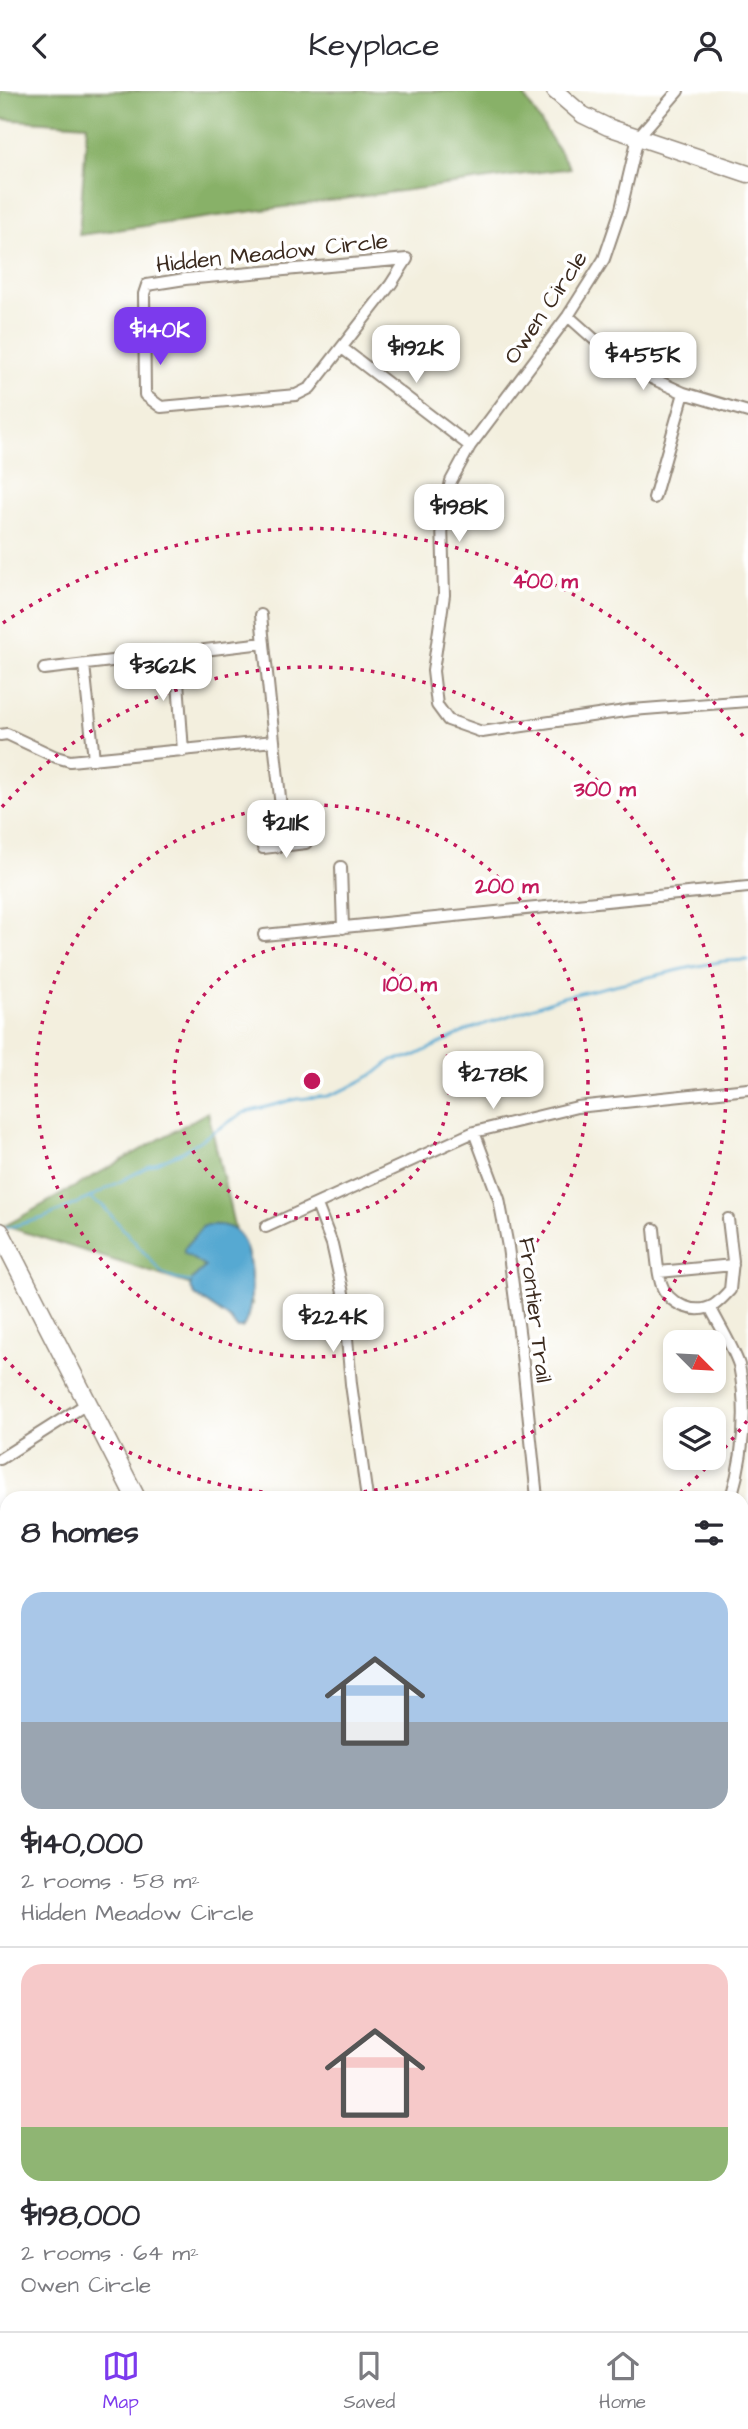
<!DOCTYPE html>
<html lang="en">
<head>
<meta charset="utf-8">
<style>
	:root { --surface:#fff; --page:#f7f7f7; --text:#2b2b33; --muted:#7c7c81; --line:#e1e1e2; --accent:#7c3aed }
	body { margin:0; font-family:"Architects Daughter",sans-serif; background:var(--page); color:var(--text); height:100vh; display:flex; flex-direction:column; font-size:26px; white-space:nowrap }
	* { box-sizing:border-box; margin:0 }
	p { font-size:23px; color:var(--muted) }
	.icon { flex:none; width:38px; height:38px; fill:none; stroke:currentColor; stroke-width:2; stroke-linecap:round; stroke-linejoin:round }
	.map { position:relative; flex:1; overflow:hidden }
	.side { position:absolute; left:0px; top:1400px; width:749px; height:840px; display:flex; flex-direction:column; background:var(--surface); border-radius:21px 21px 0 0; box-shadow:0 4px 10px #0003 }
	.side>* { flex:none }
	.needle { width:46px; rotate:114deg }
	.tools { position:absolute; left:663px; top:1239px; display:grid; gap:14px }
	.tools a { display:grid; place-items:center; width:63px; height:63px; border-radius:14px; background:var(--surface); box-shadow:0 4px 10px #0003; font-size:35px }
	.price { position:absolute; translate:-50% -60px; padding:0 16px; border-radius:14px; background:#fff; color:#222; font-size:23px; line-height:46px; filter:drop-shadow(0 2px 4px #0008) }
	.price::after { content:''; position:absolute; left:50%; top:42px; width:21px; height:16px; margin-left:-10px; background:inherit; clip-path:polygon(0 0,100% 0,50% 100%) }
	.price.current { background:var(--accent); color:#fff }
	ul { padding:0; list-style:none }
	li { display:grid; align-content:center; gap:14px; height:371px; padding:0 21px }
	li+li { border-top:2px solid var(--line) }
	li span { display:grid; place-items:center; height:217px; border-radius:21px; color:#555 }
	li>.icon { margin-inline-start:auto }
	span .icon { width:126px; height:126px; fill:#fffc; stroke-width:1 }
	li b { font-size:30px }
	h2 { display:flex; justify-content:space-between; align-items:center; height:84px; padding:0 21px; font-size:30px }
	header { display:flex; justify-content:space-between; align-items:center; height:91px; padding:0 21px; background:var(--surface); font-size:32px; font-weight:600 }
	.dock { display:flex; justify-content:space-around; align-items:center; height:98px; border-top:2px solid var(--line); background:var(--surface); font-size:19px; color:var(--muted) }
	.dock a { display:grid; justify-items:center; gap:4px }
	.dock .current { color:var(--accent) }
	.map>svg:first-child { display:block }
</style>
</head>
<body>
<header><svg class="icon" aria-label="back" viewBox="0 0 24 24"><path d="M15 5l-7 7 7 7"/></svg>Keyplace<svg class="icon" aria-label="person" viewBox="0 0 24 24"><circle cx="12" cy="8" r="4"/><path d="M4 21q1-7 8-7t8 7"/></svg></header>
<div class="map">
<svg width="748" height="2240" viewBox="0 0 748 2240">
	<rect width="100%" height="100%" fill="#fff"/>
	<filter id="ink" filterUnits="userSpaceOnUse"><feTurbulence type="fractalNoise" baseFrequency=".0143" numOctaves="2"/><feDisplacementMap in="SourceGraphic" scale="14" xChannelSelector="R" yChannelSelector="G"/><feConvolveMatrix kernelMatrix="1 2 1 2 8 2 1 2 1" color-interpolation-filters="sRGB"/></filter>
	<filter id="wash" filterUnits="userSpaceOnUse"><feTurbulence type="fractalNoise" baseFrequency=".00686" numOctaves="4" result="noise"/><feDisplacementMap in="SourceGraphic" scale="28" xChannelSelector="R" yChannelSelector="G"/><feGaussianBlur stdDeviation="1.57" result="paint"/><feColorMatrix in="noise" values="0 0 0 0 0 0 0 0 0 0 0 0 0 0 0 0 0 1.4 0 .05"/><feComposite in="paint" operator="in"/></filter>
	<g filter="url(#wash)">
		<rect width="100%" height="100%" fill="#f3efde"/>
		<!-- green -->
		<path fill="#abce78" stroke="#737c4b" stroke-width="2" d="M583 2233H687L681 2240H587Z"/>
		<!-- forest -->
		<path fill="#88b168" stroke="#626e43" stroke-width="2" d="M0 0H521L570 77 79 144 87 34 0 28Z
			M208 1021 252 1213 5 1135Z"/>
		<!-- water -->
		<path fill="#56a9d2" stroke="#486a78" stroke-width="2" d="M207 1134C218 1133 231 1134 238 1142 254 1159 256 1220 242 1237H237L230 1228 195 1204 190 1196 193 1187 205 1176 184 1162V1158L202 1136Z"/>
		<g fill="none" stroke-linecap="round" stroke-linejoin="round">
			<!-- stream -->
			<path stroke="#56a9d2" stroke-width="2.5" d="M89 1107 102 1114 163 1183 175 1188 191 1191
				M6 1137 43 1127 89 1107 149 1075 182 1061 243 1022 297 1008 328 1005 348 997 376 982 392 969 412 966 470 938 563 906 688 877 724 870 748 869"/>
		</g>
	</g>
	<g filter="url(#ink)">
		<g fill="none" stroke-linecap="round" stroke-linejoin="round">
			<defs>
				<path id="street" d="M678 0 638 46 621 118 604 168 568 225 470 355 451 390 442 432 444 504 433 580 437 614 448 629 482 641 632 619 748 610
					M407 168 391 193 310 297 296 304 161 316 145 304 144 203 147 194 185 188Z
					M568 225 623 274 684 302 748 321
					M342 257 470 355
					M654 407 684 302
					M176 563 183 660
					M84 574 94 668
					M44 578 264 552
					M0 644 7 643 56 666 70 670 274 650 261 524
					M274 650 285 754
					M263 757 306 752
					M341 776 343 837
					M264 844 748 796
					M474 1041 499 1108 508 1156 522 1263 537 1407
					M317 1114 332 1153 343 1202 351 1293 367 1407
					M266 1136 474 1041 577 1016 748 998
					M654 1138C656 1155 656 1175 661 1192 667 1213 695 1225 714 1214 720 1210 725 1204 730 1199L733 1170 728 1128
					M659 1181 733 1174
					M710 1216C719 1234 732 1254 739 1274 748 1319 744 1363 731 1407
					M0 1368 88 1312
					M742 1501 748 1506
					M0 1610 7 1607
					M742 1646 748 1645
					M742 1785 748 1784
					M0 2032 7 2045
					M115 2240 120 2233
					M360 2240 373 2233"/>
				<path id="secondary" d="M555 0 583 24 608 36 748 83"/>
				<path id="primary" d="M0 1141 136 1407
					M539 2233 543 2240"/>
				<path id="highway" d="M742 2220 748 2217
					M571 2233 576 2240
					M687 2240 696 2237 706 2240"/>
			</defs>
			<!-- street casing -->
			<use href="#street" stroke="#978c7e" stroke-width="14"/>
			<!-- secondary casing -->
			<use href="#secondary" stroke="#978c7e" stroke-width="19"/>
			<!-- primary casing -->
			<use href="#primary" stroke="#978c7e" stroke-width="21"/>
			<!-- highway casing -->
			<use href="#highway" stroke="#978c7e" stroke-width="23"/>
			<!-- street -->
			<use href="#street" stroke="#fff" stroke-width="10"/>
			<!-- secondary -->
			<use href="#secondary" stroke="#fff" stroke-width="16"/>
			<!-- primary -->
			<use href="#primary" stroke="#fff" stroke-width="18"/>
			<!-- highway -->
			<use href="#highway" stroke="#fff" stroke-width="19"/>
		</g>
	</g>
	<!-- distance rings -->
	<g fill="none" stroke="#c2185b" stroke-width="3.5" stroke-dasharray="3.5 7">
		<circle cx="312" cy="990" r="138"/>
		<circle cx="312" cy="990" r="276"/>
		<path d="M2 716A414 414 0 1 1 2 1264"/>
		<path d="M747 1330A552 552 0 0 1 674 1407M3 532A552 552 0 0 1 747 650"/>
	</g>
	<g text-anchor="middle" stroke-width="7" stroke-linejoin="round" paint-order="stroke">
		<!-- street labels -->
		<g font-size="23" fill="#3b2a1e" stroke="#fff">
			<text transform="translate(272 161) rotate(-6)" y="8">Hidden Meadow Circle</text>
			<text transform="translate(545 216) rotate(-56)" y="8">Owen Circle</text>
			<text transform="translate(536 1219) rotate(83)" y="8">Frontier Trail</text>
		</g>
	</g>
	<circle cx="312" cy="990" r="10" fill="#c2185b" stroke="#fff" stroke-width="3.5"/>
	<g font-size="21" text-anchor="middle" font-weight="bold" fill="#c2185b" stroke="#fff" stroke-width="7" stroke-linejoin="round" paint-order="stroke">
		<text x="545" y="497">400 m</text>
		<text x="605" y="705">300 m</text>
		<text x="507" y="802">200 m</text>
		<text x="410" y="900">100 m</text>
	</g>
</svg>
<div class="tools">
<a><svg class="needle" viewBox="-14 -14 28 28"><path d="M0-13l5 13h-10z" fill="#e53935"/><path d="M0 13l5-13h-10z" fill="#7c7c81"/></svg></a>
<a><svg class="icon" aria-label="layers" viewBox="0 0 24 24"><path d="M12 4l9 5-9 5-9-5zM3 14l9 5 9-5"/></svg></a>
</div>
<b class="price current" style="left:160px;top:276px">$140K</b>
<b class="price" style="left:416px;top:294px">$192K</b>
<b class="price" style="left:643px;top:301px">$455K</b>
<b class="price" style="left:459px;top:453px">$198K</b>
<b class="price" style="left:163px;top:612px">$362K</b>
<b class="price" style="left:286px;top:769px">$211K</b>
<b class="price" style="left:493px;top:1020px">$278K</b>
<b class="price" style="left:333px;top:1263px">$224K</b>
<section class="side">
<h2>8 homes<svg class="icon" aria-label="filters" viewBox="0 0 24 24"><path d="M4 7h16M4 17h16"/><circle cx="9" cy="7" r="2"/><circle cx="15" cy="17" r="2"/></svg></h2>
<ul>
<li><span style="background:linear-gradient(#a9c7e8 60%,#9aa5b1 0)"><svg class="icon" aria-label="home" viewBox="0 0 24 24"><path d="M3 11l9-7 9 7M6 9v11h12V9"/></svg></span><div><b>$140,000</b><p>2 rooms · 58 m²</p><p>Hidden Meadow Circle</p></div></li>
<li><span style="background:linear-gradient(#f6c9c9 75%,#8fb573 0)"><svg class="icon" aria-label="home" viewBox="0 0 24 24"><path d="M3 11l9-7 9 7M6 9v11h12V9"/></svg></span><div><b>$198,000</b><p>2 rooms · 64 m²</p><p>Owen Circle</p></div></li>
</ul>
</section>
</div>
<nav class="dock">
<a class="current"><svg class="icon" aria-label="map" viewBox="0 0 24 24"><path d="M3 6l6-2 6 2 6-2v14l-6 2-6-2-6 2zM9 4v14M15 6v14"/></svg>Map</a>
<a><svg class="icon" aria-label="saved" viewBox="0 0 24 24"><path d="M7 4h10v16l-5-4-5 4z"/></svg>Saved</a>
<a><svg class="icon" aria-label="home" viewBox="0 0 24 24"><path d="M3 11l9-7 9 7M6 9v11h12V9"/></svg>Home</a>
</nav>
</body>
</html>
